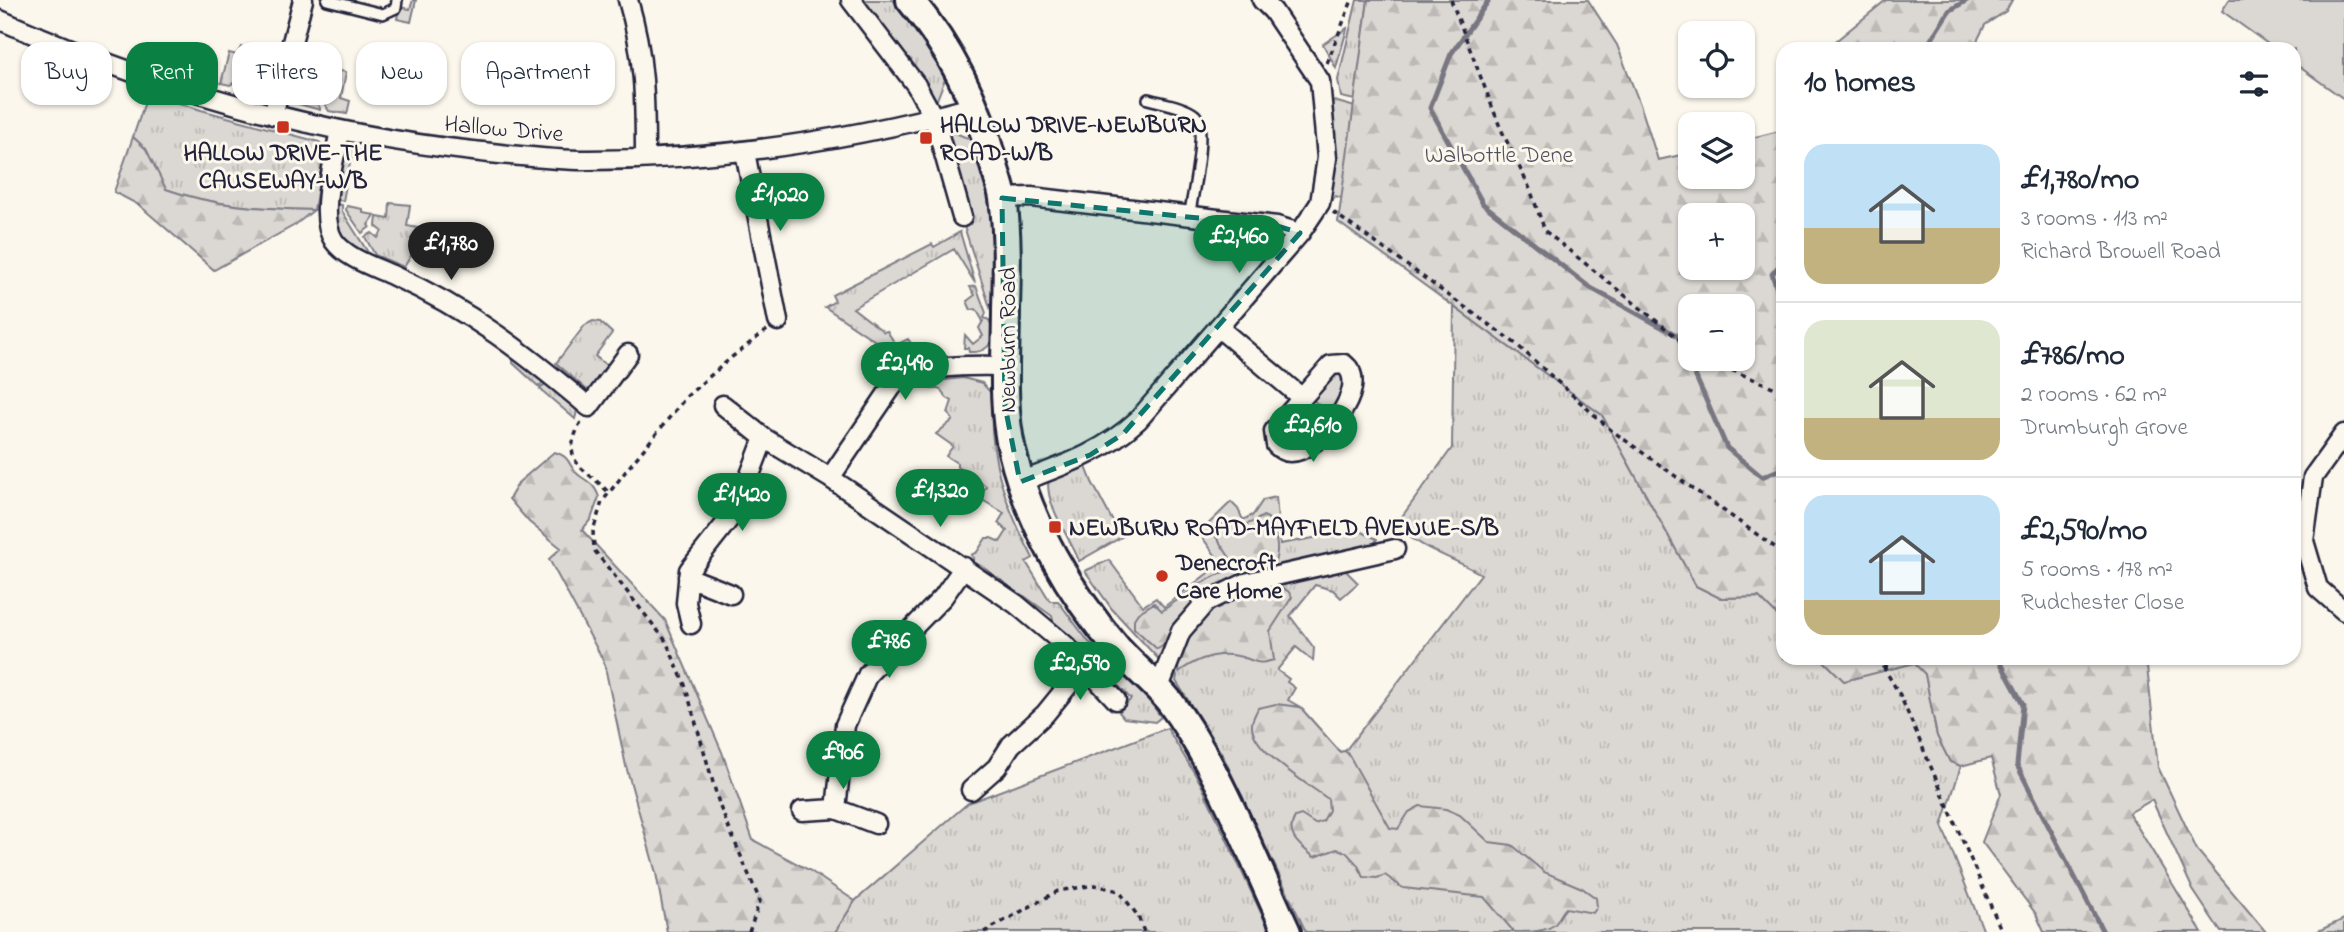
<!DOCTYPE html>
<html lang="en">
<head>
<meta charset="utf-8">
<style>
	:root { --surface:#fff; --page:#f2f2f3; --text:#1f2937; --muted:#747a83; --line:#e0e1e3; --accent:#0b8043 }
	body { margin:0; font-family:"Indie Flower",sans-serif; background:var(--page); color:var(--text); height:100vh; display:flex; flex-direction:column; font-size:26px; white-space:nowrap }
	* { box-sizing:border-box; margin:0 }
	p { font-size:23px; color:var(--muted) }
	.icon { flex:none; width:38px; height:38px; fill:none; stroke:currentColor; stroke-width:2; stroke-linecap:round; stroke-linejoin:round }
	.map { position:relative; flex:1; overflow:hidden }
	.sheet { position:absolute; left:1776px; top:42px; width:525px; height:623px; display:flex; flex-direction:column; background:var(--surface); border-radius:21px; box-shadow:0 2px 5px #0004 }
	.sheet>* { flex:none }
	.guide { position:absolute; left:21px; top:42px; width:665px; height:63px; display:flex; gap:14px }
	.fabs { position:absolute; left:1678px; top:21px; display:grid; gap:14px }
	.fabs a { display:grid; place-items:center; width:77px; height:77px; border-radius:14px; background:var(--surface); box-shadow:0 2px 5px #0004; font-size:35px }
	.price { position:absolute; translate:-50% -60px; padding:0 16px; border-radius:24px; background:var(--accent); color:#fff; font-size:23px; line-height:46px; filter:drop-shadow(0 2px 4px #0008) }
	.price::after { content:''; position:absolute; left:50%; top:42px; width:21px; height:16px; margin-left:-10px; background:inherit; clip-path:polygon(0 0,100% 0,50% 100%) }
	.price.current { background:#222; color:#fff }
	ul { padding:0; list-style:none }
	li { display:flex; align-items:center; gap:21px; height:175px; padding:0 28px }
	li+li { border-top:2px solid var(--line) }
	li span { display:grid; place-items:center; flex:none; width:196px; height:140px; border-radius:21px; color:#555 }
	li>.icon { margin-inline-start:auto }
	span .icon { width:84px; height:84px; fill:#fffc; stroke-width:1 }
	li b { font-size:30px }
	h2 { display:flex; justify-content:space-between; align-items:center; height:84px; padding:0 28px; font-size:30px }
	.tag { padding:0 24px; border-radius:21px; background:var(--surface); box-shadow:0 2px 5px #0004; font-size:24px; line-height:63px }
	.tag.current { background:var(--accent); color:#fff }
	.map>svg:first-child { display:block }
</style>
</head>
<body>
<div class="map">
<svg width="2344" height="932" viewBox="0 0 2344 932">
	<defs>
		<pattern id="grass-tufts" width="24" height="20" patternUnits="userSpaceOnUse" patternTransform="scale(1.75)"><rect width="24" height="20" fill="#dbd8d3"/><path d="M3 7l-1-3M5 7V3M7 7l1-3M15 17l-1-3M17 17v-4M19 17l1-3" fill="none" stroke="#bcb9b6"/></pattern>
		<pattern id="forest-firs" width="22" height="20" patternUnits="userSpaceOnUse" patternTransform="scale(1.75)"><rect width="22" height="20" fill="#dbd8d3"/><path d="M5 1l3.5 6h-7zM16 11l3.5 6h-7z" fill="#bcb9b6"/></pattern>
	</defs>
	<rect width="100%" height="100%" fill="#fbf7ec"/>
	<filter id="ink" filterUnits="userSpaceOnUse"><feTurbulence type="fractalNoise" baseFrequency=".0143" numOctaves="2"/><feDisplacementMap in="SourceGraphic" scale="14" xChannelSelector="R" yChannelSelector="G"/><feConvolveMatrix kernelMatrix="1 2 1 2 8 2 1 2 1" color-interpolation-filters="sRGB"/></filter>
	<g filter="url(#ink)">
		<!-- grass -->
		<path fill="url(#grass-tufts)" stroke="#7e7d87" stroke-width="2" d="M413 0H416L411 22 397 19 399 7 410 9Z
			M861 0H893L896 3 939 67 945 79 936 102 933 103Z
			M1357 0H1368L1355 100 1341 97 1338 80Z
			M1347 28V29L1336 68 1323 44Z
			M241 47 269 53 266 64 230 85 221 83 229 53 237 55Z
			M273 58 281 60C278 74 277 86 265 96L237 88 270 67Z
			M309 61 324 65V68L346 72 341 98 350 101 347 114 329 111 306 73Z
			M294 64 301 65 299 75 320 108V110L291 102 287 92Z
			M162 89 282 125 281 128 161 92Z
			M148 93 201 110 319 142 323 145 324 153 314 210C263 209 213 206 165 189L146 149 133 137Z
			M1334 101 1355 107 1342 198 1335 196 1331 202H1328C1336 167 1338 137 1331 102Z
			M953 132 970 139C996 187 994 267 994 320L962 220 946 136Z
			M351 148 358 150 351 158 343 201 335 199 343 158Z
			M390 203 410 205 407 226 418 228 411 239 419 243 404 267 375 255 365 237 372 233 378 238 382 231 376 226 377 217 389 219Z
			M335 204 342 205V211L369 254C341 247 335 229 335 204Z
			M347 206 363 209V213L375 215 368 225 370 227 362 233 346 210Z
			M960 232 975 283 954 249 853 308 884 332 887 331 896 345 908 339 921 357 911 361 902 359 825 307 835 301 832 295 932 244 934 247Z
			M976 286 986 313 984 318 989 320 993 329C994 345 985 353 969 352L968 348H964L965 335 973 344 983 336 979 328 983 321 976 309 971 310 967 301 975 295 970 287Z
			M1454 307 1602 415 1696 586 1720 598 1759 597 1783 621V658H1821L1844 681 1914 663 1925 674 1937 736 1950 762 1961 766 1942 826 1984 932H1306L1223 756 1176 681 1177 676 1171 666 1183 632 1229 593 1342 567 1358 583 1341 598 1333 590 1315 585 1290 616 1314 648 1313 661 1296 647 1277 670 1289 679 1287 682 1295 688 1288 700 1300 707 1340 752 1345 751 1481 574C1449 556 1425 551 1395 526L1452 448Z
			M593 321 600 322 612 333 595 356 606 365 607 369 592 391 587 390 556 363 585 325Z
			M514 351 547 377 539 387 513 363Z
			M1340 369 1348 384 1330 415 1312 399Z
			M963 378 982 383 992 394C988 457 1004 503 1033 558L1026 562 1050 601H1058L1088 641 1144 694 1161 717 1155 722 1124 718 1119 712 1131 699 1078 643 1054 625 1052 616 1024 596 1017 599 1009 592V586L981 566 971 562 974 558 971 555 977 552 986 538H991L1000 542 1007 531 998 523 1004 513 979 498 986 486 957 467V463L946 456 953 446 936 434 953 420 948 413 952 401 947 398 940 389H931L928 382Z
			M550 379 578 408 575 419 540 389Z
			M1307 405 1327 419C1316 430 1302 446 1286 441L1283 434Z
			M1085 464 1092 482 1112 520 1125 535 1079 561C1071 540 1043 501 1049 479Z
			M1276 497 1280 544 1358 530 1377 539 1371 549 1204 600 1164 665 1112 609 1085 571 1109 560 1143 606 1156 598 1164 607 1221 563 1199 533 1231 502 1238 509 1243 520 1253 515 1263 500Z
			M1167 728 1201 784 1270 932H835L855 901 968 803Z"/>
		<!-- forest -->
		<path fill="url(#forest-firs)" stroke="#7e7d87" stroke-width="2" fill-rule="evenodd" d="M1368 0H1588L1617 45 1641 107 1658 160 1690 153V177H1743V140L1783 130V621L1759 597 1720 598 1696 586 1602 415 1338 222ZM1690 215H1743V268H1690ZM1743 306V359H1690V306Z
			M1886 0H2012L2006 11 1985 25 1973 49H1826Z
			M133 137 146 149 166 189C213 206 263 209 314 210L295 225 214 270 139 205 114 192Z
			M554 452C573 457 567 467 580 476 590 483 594 484 599 497L591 519 582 530 665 620 722 752 753 840 809 870 855 901 835 932H667L656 873 626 766 604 662 549 559 561 548 529 522 509 499 519 482Z
			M1263 516 1268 518C1277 534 1282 556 1270 570 1244 580 1211 588 1190 607 1177 619 1173 642 1157 649L1134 628V619L1138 613 1154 603 1162 611 1200 584 1233 567 1234 564 1214 534C1224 514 1233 526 1246 524 1251 524 1258 519 1263 516Z
			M1275 585 1288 591 1292 597 1270 631 1274 660C1255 665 1259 662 1242 657 1219 651 1198 658 1179 672L1177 665C1181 655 1183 643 1189 634 1207 604 1243 592 1275 585Z
			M1821 658H2146L2158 767 2197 850 2266 932H2221L2193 890 2152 800 2129 813 2202 932H2044L2036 914 1982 842 2001 794 1991 758 1961 766 1950 762 1937 736 1925 674 1914 663 1844 681Z
			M1276 704 1300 707 1340 752 1345 751 1349 755 1390 828 1398 829 1409 812 1420 806 1446 809 1460 815 1489 842 1512 845 1544 872 1582 888 1596 898 1597 907 1593 913 1566 908C1561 913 1560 917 1556 923 1549 932 1527 932 1514 932L1484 897 1403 888 1385 875 1377 878 1364 877 1357 864 1346 852 1337 849 1314 857C1301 846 1284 836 1295 817L1301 815 1315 824 1323 821 1329 810 1328 799C1308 784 1249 749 1252 724 1252 719 1256 713 1258 708Z
			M2344 919V932H2316Z"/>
		<!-- green -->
		<path fill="#dbd8d3" stroke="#7e7d87" stroke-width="2" d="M2229 0H2344V99L2294 63V49H2275L2222 11Z"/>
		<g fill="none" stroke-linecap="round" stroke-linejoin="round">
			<!-- stream -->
			<path stroke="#787681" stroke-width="5" d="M1489 0 1451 54 1430 108 1483 204 1589 287 1678 336 1727 448 1762 477 1783 468
				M1925 49 1949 11 1967 0
				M1783 261 1772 274 1783 308
				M1998 658 2023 704 2017 765 2103 932"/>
			<defs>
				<path id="service" d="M327 0 383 14 396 8 397 0
					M1148 99C1162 103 1184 106 1195 115 1208 125 1192 199 1189 217"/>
				<path id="minor" d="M628 0C645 57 645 100 645 158
					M851 0 916 85 934 118 962 217
					M0 20C151 86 309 133 473 151 508 155 543 159 579 160 713 161 846 141 976 106
					M273 115 303 0
					M340 130C335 159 317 216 334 241 347 259 375 267 394 276 470 310 526 354 589 407L628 354
					M745 152 778 321
					M1002 198 1031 197 1277 226 1300 233
					M1219 328 1302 398 1274 431 1276 445C1280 449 1284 452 1290 452 1317 453 1374 387 1344 364L1331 365 1302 398
					M723 405 764 438 830 478 1016 604 1065 645 1116 700
					M2344 434 2313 477 2304 541 2318 588 2344 611
					M830 478 900 375C936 366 969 365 1005 366
					M1020 482C1065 465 1102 453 1138 420L1300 233 1320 203 1327 158 1320 81 1273 11 1262 0
					M688 577 731 594
					M691 624 686 603 689 570 737 509 764 438
					M1158 690 1181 631 1206 602 1245 583 1395 549
					M971 790 997 767 1011 745 1045 714 1084 666
					M836 809 845 725 868 674 943 597 964 567
					M802 811 836 809 876 824"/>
				<path id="primary" d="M910 0C951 49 977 101 993 162 996 174 1001 186 1003 198 1008 234 1007 272 1006 309 1006 356 1001 404 1012 451 1029 522 1070 594 1118 649 1134 667 1155 683 1170 702 1219 768 1252 857 1287 932"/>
			</defs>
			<!-- service casing -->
			<use href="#service" stroke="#22223b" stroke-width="14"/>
			<!-- minor casing -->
			<use href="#minor" stroke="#22223b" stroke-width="23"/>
			<!-- primary casing -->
			<use href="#primary" stroke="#22223b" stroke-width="32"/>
			<!-- path -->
			<path stroke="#22223b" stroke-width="3.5" stroke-dasharray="5 5" stroke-linecap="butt" d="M1451 0 1500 127 1530 189 1545 231 1690 348
				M1327 63 1352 0
				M1333 212 1516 344 1611 430 1783 553
				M1704 359 1783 391
				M581 422C558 465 585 466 609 493
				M1878 658 1900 695 2002 932
				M1886 670 1887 658
				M749 932 760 901 720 807 685 685 666 641 594 550 593 531 602 502 629 467 687 396 732 357 767 330
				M984 932 1058 891 1095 885 1119 891 1138 916 1144 932"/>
			<!-- service -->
			<use href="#service" stroke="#fbf7ec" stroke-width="9"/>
			<!-- minor -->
			<use href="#minor" stroke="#fbf7ec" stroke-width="18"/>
			<!-- primary -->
			<use href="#primary" stroke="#fbf7ec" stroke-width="26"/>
		</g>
	</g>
	<!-- marked area -->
	<path fill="#0f766e" fill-opacity="0.2" stroke="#0f766e" stroke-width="5" stroke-dasharray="14 9" stroke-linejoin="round" d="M1002 198 1277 226 1300 233 1123 434 1090 455 1020 482 1005 406Z"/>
	<!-- markers -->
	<g fill="#c8321e" stroke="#fbf7ec" stroke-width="2.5">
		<rect x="276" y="120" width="14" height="14" rx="3.5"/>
		<rect x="919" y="131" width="14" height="14" rx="3.5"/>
		<rect x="1048" y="520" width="14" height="14" rx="3.5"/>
		<circle cx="1162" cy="576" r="7"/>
	</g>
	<g text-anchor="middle" stroke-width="6" stroke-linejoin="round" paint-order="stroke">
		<!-- poi labels -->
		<g font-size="24" font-weight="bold" fill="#22223b" stroke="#fbf7ec" text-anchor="start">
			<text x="940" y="132">HALLOW DRIVE-NEWBURN<tspan x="940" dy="28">ROAD-W/B</tspan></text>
			<text x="283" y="160" text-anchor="middle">HALLOW DRIVE-THE<tspan x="283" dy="28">CAUSEWAY-W/B</tspan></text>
			<text x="1069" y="535">NEWBURN ROAD-MAYFIELD AVENUE-S/B</text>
			<text x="1176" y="570">Denecroft<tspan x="1176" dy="28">Care Home</tspan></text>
		</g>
		<!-- street labels -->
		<g font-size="24" fill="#22223b" stroke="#fbf7ec">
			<text transform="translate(504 128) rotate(5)" y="8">Hallow Drive</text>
			<text transform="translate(1007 340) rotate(-90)" y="8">Newburn Road</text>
		</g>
		<!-- park labels -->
		<g font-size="24" fill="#505061" stroke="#fbf7ec">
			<text x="1499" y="162">Walbottle Dene</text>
		</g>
	</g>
</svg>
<div class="fabs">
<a><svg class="icon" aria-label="locate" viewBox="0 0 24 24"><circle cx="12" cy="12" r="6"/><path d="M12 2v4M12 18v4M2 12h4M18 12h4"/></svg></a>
<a><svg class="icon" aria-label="layers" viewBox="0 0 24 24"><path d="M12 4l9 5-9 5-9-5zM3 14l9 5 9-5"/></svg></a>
<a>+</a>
<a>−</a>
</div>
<b class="price" style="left:780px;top:233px">£1,020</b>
<b class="price" style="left:1239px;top:275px">£2,460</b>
<b class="price current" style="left:451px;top:282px">£1,780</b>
<b class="price" style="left:905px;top:402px">£2,490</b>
<b class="price" style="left:1313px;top:464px">£2,610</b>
<b class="price" style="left:940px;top:529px">£1,320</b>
<b class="price" style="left:742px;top:533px">£1,420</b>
<b class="price" style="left:889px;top:680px">£786</b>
<b class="price" style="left:1080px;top:702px">£2,590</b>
<b class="price" style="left:843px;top:791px">£906</b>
<div class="guide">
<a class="tag">Buy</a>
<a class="tag current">Rent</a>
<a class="tag">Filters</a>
<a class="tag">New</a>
<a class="tag">Apartment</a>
</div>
<section class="sheet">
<h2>10 homes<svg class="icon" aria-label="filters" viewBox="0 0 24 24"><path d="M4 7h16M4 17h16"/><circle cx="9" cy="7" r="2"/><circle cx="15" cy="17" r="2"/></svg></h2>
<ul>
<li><span style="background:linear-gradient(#bfe0f5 60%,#c2b280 0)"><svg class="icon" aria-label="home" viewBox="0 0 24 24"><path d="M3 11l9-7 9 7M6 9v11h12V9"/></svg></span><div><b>£1,780/mo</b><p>3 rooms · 113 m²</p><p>Richard Browell Road</p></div></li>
<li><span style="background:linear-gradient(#dfe7d0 70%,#c2b280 0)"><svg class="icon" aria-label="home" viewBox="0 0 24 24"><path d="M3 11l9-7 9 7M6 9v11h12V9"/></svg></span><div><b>£786/mo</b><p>2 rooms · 62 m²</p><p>Drumburgh Grove</p></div></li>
<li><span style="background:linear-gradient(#bfe0f5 75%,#c2b280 0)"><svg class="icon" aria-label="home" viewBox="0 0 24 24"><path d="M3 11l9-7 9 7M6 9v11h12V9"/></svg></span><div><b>£2,590/mo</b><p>5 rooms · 178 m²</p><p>Rudchester Close</p></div></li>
</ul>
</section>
</div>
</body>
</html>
